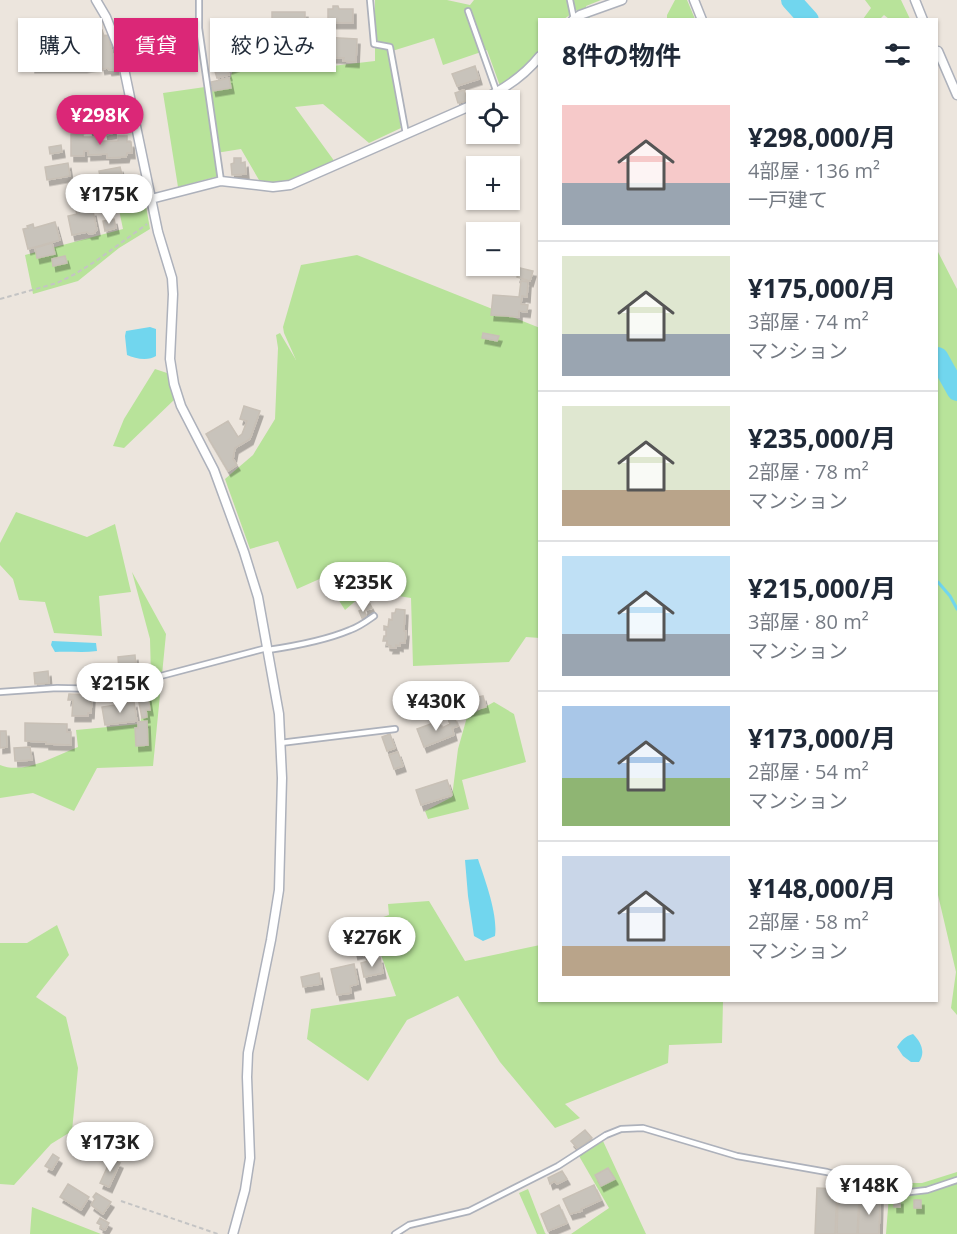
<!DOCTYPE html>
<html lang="ja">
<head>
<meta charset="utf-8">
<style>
	:root { --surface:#fff; --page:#f6f6f7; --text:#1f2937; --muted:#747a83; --line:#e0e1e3; --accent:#db2777 }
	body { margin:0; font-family:"Open Sans","Noto Sans JP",sans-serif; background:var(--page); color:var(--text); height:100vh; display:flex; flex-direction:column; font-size:22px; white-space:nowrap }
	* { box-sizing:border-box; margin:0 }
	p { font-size:20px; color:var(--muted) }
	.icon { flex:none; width:33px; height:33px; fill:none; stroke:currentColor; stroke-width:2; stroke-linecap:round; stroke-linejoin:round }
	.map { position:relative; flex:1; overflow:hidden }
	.side { position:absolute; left:538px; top:18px; width:400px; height:984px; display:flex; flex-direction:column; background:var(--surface); border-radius:0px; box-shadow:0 2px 4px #0004 }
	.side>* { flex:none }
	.top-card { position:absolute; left:18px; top:18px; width:430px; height:54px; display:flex; gap:12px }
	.buttons { position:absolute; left:466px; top:90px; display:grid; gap:12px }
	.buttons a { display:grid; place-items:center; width:54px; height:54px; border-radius:0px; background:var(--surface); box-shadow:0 2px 4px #0004; font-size:30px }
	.price { position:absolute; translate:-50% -51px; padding:0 14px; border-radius:21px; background:#fff; color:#222; font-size:20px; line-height:39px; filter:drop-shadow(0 2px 3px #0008) }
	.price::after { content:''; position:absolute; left:50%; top:36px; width:18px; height:14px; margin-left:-9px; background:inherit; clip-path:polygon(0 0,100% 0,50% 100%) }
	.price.current { background:var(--accent); color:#fff }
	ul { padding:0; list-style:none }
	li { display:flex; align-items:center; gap:18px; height:150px; padding:0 24px }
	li+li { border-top:2px solid var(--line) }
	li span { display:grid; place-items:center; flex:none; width:168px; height:120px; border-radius:0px; color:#555 }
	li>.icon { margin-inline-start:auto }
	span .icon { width:72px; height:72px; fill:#fffc; stroke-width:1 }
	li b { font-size:26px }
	h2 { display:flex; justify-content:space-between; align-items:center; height:72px; padding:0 24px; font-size:26px }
	.tag { padding:0 21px; border-radius:0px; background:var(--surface); box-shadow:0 2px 4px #0004; font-size:21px; line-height:54px }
	.tag.current { background:var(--accent); color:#fff }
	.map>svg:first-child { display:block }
</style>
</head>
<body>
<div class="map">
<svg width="957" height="1234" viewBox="0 0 957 1234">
	<defs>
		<filter id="shadow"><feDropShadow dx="3" dy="5.5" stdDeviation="0" flood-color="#0004"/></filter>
	</defs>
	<rect width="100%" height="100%" fill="#ece5dd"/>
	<!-- green -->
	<path fill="#b8e39a" d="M375 0H447L470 5 474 0H601L586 6 590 19H579L577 10 564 19 540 20V49L525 67 500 86 487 50 443 65 434 38 389 52 401 128 369 143 323 104 295 107 335 162 289 182 271 185 259 180 241 149 216 153 219 176 178 187 163 93 205 87 228 86 238 52 254 50 271 32 317 31 332 66 375 61Z
		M675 0H687L695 19H667V15Z
		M865 0H901L910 19H889L884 15 880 19H863L871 8Z
		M143 189 150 229 119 248 78 281 33 294 25 255 123 229 118 205Z
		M938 252 957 289V1015L951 1008 956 972 938 895Z
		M357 255 540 328V638L526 637 509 662 413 666 411 598 367 591 345 610 324 577 297 589 278 541 250 549 225 479 253 455 275 419 278 348 276 335 280 333 296 360 284 333 283 327 301 265Z
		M155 369 167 373 175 399 124 448 113 446 124 419Z
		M16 512 87 537 115 524 131 592 99 596 102 636 54 633 45 602 19 600 13 579 0 565V543Z
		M132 572 166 634 153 766 97 768 74 811 33 793 0 798V765C24 775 55 756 78 747L76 730 140 724 151 676 150 639Z
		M494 702 514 714 526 762 462 780 469 809 428 819 425 811 452 797 458 749 467 717Z
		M429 901 465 961 540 945V1000L723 1001 722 1043 669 1045 668 1063 565 1104 580 1118 555 1128 500 1062 458 996 407 1020 368 1081 307 1039 311 1009 396 996 369 922 389 915 388 904Z
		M57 925 69 955 36 997 66 1017 78 1068 72 1131 51 1144 14 1185 0 1184V943H27Z
		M603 1141 646 1234H571L609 1208 579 1156Z
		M957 1172V1234H886L890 1183H922Z
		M528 1189 545 1233 546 1234H537L519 1193Z
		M32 1207 101 1234H30Z"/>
	<!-- water -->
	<path fill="#71d6ee" d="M150 327 156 329V356C149 361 135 359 127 355L125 336 126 331Z
		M52 641 96 643 97 651C83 653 69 651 55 652L51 645Z
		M478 859C485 880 498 914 495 936L483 941 474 936 468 896 465 860Z
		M913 1034C921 1042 926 1052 919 1062H911L903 1056 897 1047C901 1041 905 1036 913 1034Z"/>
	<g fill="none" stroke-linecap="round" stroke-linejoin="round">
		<!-- stream -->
		<path stroke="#71d6ee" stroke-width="3" d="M938 582 950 596 957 609"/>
		<!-- river -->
		<path stroke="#71d6ee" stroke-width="20" d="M791 0 809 20
			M938 357 957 391"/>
	</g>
	<!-- building -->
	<path fill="#c8c3bb" stroke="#c8c0b6" stroke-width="1.5" filter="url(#shadow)" d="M333 6H338L339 9H353V23H328V9H333Z
		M272 12H305V23H282V21H272Z
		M102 30 104 36 108 35 116 69 109 70 108 68 102 69 101 64 84 67H32V47L40 48V40L65 39V45H79L78 36Z
		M231 36 235 49 226 52 221 39Z
		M322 37 357 39 356 62 343 61 344 58 321 57Z
		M234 51 238 65 227 69 229 75 217 78 211 58Z
		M475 66 479 79 457 86 452 74Z
		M229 78 231 88 213 91 211 82Z
		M464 90 468 101 458 103 455 93Z
		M80 103 82 110 86 112 108 107 114 133 105 135 104 129 90 132 89 126 75 129 70 105Z
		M125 115 127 126 121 127 119 117Z
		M71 134H83V137H101V141H118V136H127V142H131L132 153H127L126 157 107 158V154L88 155V151H84V156H71Z
		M61 145 62 152 50 154 49 147Z
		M234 158H241V163L245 162 246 174 232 175 231 164 234 163Z
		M68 163 70 176 47 180 45 167Z
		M120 167 126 191 104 196 99 171Z
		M87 208 88 212 93 211 97 230 95 231V233L89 234 87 232 72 235 68 216 77 214 76 211Z
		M114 219 116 228 105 231 103 221Z
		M55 222 60 240 28 249 23 229 28 228 27 226 33 224 34 228Z
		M52 243 55 254 37 258 35 248Z
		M65 256 67 263 53 266 52 259Z
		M520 268 533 271 530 281 517 277Z
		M521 281 528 282 527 297 522 296 521 304 528 305 527 312 519 311V317L491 315 493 295 519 297Z
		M483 333 499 336 497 341 482 338Z
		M244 406 260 411 250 439 235 448 233 459 237 465 228 471 206 434 228 421 238 437 242 434 247 421 240 419Z
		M366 601 367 605 370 604 372 608 366 610 363 602Z
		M364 609 366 616 362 618 359 611Z
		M396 609 405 610 404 631H406L405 643H400V646L396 645V648H390L391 646 387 645V641H383L384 636H386V630H384V626L388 627 389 619 392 620V613H395Z
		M135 655 136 670 119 671 118 657Z
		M48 671 49 683 35 684 34 673Z
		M147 690 150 710H146L147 717 142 718 137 692Z
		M69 694 92 695 91 713H88V716H72L73 700H68Z
		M483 696 486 707 463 712 461 701Z
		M134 702 137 721 105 725 102 707Z
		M454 717 458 726 452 728 454 735 424 747 417 729 439 721 442 728 450 724 448 719Z
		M147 721 148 745 136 746 135 728H138V722Z
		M25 723 67 724V732H71V745L46 744V742L25 741Z
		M0 731H6L7 747 0 748Z
		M390 734 395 748 387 751 382 737Z
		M30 747 32 760 15 761 14 748Z
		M398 752 403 766 394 769 389 755Z
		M447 780 452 795 421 805 416 790Z
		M368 932 374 953 364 956 363 952 355 954 351 937Z
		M380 958 383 973 364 977 361 963Z
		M354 964 358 984 350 986 351 993 337 995 331 969Z
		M319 973 321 984 303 987 301 977Z
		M585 1130 592 1138 578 1149 571 1141Z
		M53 1154 59 1158 52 1170 45 1166Z
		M111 1159 120 1163 109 1187 100 1183Z
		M608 1168 615 1179 601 1186 595 1175Z
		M562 1171 567 1179 557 1184 555 1181 550 1184 548 1178Z
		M68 1184 89 1197 81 1210 60 1197Z
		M594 1185 601 1200 581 1209 582 1211 570 1214 563 1199Z
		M817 1188 837 1189 835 1234H815Z
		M96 1193 111 1202 103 1214 91 1205 95 1199 93 1197Z
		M838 1198 859 1199 857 1234H837Z
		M860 1198 880 1199 879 1234H858Z
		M894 1199H900V1207H894Z
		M914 1200H921V1208H914Z
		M559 1205 567 1223 548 1231 541 1214Z
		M100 1218 109 1223 105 1230 100 1227 101 1225 97 1223Z"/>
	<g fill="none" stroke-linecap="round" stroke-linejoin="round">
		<defs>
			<path id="service" d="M199 0V28L221 181
				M370 0 374 44 390 47 406 134
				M570 0 574 19
				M468 11 497 93
				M268 650C295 646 324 641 350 630 359 627 367 621 374 616
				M0 692 57 688 103 689 119 687 267 648
				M280 743 395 729
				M395 1234 409 1225 469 1211 558 1166 606 1135 621 1129 643 1128 737 1156 827 1172 879 1188 910 1192 927 1190 957 1180"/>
			<path id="minor" d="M96 0 106 17 121 54 158 232 172 278 173 294 170 359 174 384 181 406 214 470 244 552 258 597 279 714 282 778 279 890 271 940 248 1053 247 1077 250 1158 245 1190 233 1234
				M694 0 702 20
				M915 0 923 20
				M573 20 580 15 622 0
				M938 51 957 95
				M481 100C505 89 524 76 540 56
				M151 199 221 181 273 187 290 185 477 103"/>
		</defs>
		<!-- service casing -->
		<use href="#service" stroke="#adb1bb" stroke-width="8"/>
		<!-- minor casing -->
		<use href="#minor" stroke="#adb1bb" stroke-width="11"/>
		<!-- path -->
		<path stroke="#c4c4c4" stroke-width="2" stroke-dasharray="4.5 3" stroke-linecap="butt" d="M0 299 57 283 75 274 96 261 147 224
			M121 1201 218 1234"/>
		<!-- service -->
		<use href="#service" stroke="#fff" stroke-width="4.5"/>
		<!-- minor -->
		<use href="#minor" stroke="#fff" stroke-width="8"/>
	</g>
</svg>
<div class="buttons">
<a><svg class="icon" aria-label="locate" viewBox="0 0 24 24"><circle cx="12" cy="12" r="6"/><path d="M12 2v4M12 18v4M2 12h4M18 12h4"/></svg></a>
<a>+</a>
<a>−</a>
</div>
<b class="price current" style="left:100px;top:146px">¥298K</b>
<b class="price" style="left:109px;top:225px">¥175K</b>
<b class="price" style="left:363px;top:613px">¥235K</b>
<b class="price" style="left:120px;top:714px">¥215K</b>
<b class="price" style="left:436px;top:732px">¥430K</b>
<b class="price" style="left:372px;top:968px">¥276K</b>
<b class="price" style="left:110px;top:1173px">¥173K</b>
<b class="price" style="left:869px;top:1216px">¥148K</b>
<div class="top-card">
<a class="tag">購入</a>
<a class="tag current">賃貸</a>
<a class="tag">絞り込み</a>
</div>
<section class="side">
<h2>8件の物件<svg class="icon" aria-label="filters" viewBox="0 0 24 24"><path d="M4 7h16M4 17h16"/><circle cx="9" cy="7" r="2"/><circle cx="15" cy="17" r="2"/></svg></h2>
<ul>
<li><span style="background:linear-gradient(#f6c9c9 65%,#9aa5b1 0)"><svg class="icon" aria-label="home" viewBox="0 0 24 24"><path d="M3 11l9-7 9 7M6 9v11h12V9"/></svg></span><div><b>¥298,000/月</b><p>4部屋 · 136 m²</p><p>一戸建て</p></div></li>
<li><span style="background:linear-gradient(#dfe7d0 65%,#9aa5b1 0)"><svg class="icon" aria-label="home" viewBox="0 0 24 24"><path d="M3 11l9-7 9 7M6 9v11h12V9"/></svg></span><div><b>¥175,000/月</b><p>3部屋 · 74 m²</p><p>マンション</p></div></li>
<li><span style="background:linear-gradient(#dfe7d0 70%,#b9a48a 0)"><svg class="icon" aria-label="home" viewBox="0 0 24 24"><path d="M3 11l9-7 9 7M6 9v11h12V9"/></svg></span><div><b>¥235,000/月</b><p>2部屋 · 78 m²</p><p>マンション</p></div></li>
<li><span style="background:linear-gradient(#bfe0f5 65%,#9aa5b1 0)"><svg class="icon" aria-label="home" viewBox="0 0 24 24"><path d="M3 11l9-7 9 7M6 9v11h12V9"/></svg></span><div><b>¥215,000/月</b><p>3部屋 · 80 m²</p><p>マンション</p></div></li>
<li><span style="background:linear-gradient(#a9c7e8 60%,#8fb573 0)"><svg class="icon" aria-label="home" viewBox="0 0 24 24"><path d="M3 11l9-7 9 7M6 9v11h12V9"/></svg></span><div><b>¥173,000/月</b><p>2部屋 · 54 m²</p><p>マンション</p></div></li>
<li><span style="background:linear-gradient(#c9d6e8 75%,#b9a48a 0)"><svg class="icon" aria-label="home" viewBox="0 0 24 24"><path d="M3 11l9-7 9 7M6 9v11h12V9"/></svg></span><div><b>¥148,000/月</b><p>2部屋 · 58 m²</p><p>マンション</p></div></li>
</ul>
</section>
</div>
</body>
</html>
